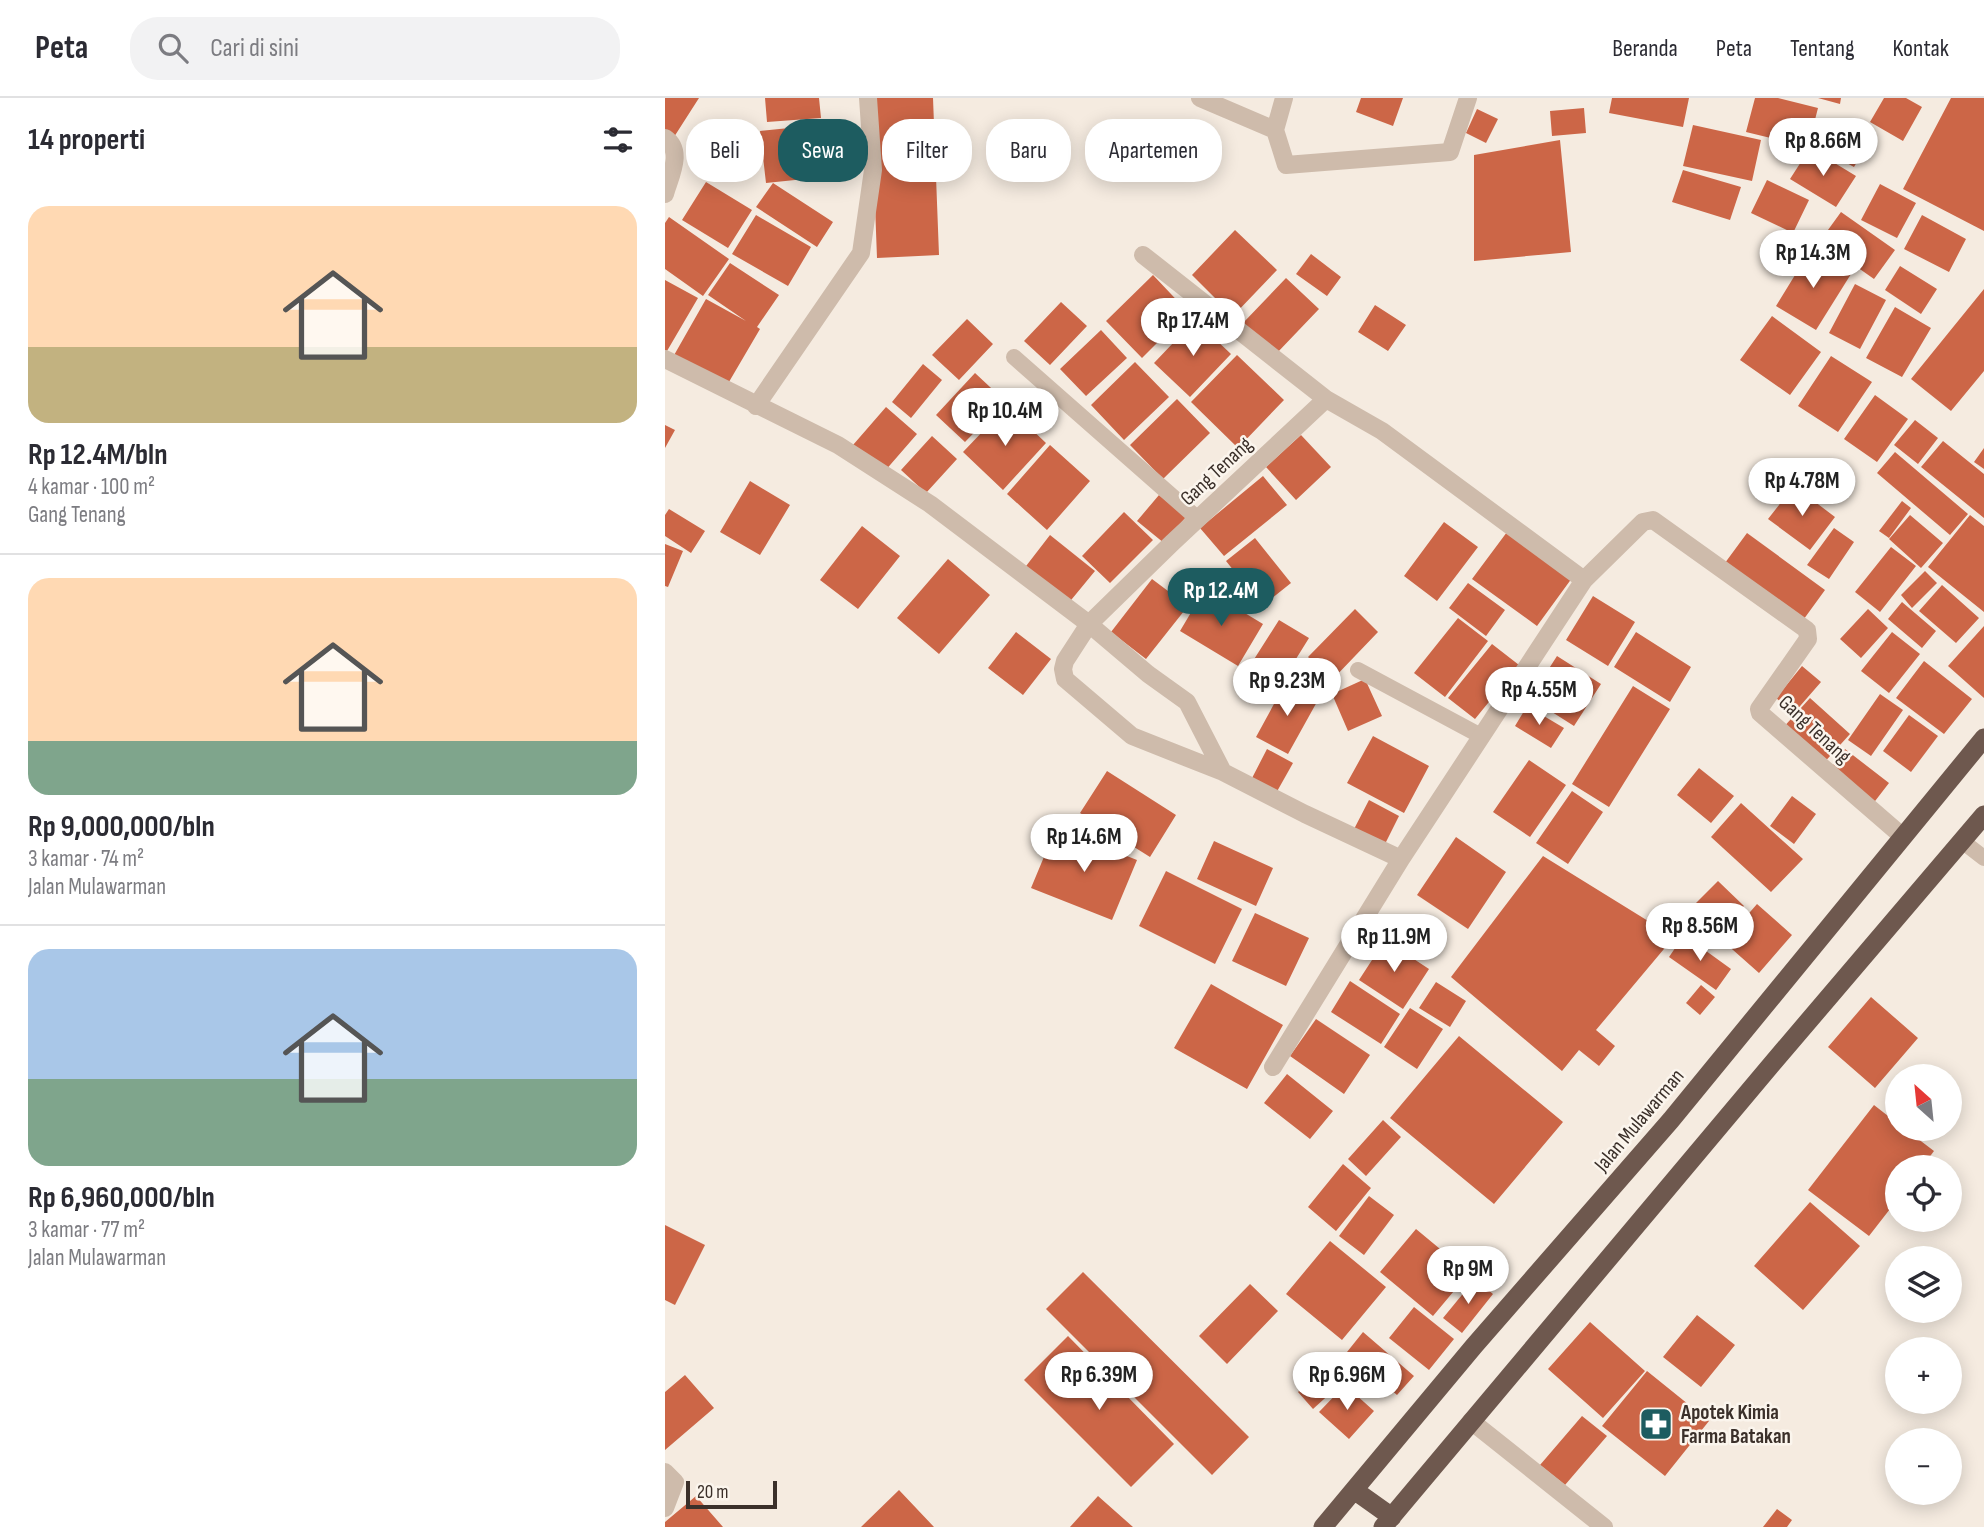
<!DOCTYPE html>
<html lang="id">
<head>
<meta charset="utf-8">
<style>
	:root { --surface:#fff; --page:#f2f2f3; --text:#2b2b33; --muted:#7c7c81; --line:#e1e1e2; --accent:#1d5c60 }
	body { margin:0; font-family:"Sofia Sans Condensed",sans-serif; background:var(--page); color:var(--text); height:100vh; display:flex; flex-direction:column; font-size:26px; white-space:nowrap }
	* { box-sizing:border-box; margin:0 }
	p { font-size:23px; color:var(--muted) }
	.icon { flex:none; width:38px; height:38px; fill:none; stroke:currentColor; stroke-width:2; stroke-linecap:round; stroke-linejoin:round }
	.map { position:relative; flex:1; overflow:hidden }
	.side { display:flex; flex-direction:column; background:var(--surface); width:665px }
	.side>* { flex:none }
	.top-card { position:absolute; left:21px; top:21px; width:665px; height:63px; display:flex; gap:14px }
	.needle { width:46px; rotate:333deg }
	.controls { position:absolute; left:1220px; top:966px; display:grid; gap:14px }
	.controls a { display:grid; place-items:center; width:77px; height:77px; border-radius:50%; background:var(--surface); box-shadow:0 4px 18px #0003; font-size:35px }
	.scale { position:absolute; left:21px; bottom:18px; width:91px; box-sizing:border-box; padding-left:7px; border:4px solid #3b302a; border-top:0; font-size:19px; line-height:24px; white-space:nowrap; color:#3b302a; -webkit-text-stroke:5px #fbf5ed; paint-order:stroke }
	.price { position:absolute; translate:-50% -60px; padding:0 16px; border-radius:24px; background:#fff; color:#222; font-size:23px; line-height:46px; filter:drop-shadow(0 2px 4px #0008) }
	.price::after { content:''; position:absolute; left:50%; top:42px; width:21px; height:16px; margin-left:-10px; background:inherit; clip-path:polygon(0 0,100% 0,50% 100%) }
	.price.active { background:var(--accent); color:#fff }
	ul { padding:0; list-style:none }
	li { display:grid; align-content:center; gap:14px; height:371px; padding:0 28px }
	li+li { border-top:2px solid var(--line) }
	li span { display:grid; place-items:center; height:217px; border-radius:21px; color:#555 }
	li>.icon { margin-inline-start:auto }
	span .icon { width:126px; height:126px; fill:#fffc; stroke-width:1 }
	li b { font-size:30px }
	h2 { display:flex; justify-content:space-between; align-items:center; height:84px; padding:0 28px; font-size:30px }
	.chip { padding:0 24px; border-radius:28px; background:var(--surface); box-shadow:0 4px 18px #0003; font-size:24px; line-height:63px }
	.chip.active { background:var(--accent); color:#fff }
	header { display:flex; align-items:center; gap:42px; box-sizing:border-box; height:98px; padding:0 35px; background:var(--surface); border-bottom:2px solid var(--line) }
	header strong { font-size:33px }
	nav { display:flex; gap:38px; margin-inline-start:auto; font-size:24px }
	.search { width:490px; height:63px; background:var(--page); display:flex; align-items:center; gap:18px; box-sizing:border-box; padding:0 24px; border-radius:28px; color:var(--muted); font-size:26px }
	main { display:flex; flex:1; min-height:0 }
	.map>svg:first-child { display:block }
</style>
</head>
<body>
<header>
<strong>Peta</strong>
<div class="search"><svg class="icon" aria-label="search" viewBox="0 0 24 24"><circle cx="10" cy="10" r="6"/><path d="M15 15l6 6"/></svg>Cari di sini</div>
<nav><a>Beranda</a><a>Peta</a><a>Tentang</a><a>Kontak</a></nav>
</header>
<main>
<section class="side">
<h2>14 properti<svg class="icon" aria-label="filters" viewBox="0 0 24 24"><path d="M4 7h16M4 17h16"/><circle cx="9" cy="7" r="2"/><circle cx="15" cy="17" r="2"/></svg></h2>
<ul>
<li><span style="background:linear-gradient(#ffd9b3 65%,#c2b280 0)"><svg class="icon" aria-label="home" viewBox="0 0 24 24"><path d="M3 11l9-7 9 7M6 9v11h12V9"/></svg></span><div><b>Rp 12.4M/bln</b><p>4 kamar · 100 m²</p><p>Gang Tenang</p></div></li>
<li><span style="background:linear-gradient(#ffd9b3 75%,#7fa58c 0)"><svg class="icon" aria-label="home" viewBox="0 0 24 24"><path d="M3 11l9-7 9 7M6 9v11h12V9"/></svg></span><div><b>Rp 9,000,000/bln</b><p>3 kamar · 74 m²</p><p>Jalan Mulawarman</p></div></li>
<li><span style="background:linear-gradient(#a9c7e8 60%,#7fa58c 0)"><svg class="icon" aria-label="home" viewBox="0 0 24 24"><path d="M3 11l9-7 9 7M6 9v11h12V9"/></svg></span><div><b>Rp 6,960,000/bln</b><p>3 kamar · 77 m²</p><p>Jalan Mulawarman</p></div></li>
</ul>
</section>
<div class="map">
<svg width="1319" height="1429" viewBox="0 0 1319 1429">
	<rect width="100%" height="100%" fill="#f5ebe0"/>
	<!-- building -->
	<path fill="#cc6647" d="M0 0H34L9 39 0 34Z
		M100 0H154L156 20 102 24Z
		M206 0H268L274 157 212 160Z
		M696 0H738L728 28 691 14Z
		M947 0H1024L1018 29 944 15Z
		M1090 0H1113L1153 10 1143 49 1081 34Z
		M1153 0H1176L1175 6Z
		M1219 0H1241L1257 9 1238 43 1205 24Z
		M1286 0H1319V133L1238 91Z
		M919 10 921 35 887 38 885 13Z
		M812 11 833 21 821 45 801 35Z
		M76 23 91 48 71 60 55 35Z
		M1173 26 1204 43 1189 69 1158 52Z
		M154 27 159 79 101 85 95 33Z
		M1028 27 1096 42 1087 83 1018 68Z
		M895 42 906 154 809 163V57Z
		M1145 50 1191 78 1171 109 1125 81Z
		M1018 72 1076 89 1065 122 1007 104Z
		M1102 82 1144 102 1128 135 1086 115Z
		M41 84 87 112 63 150 17 122Z
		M108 85 168 124 152 149 91 109Z
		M1215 86 1251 105 1232 140 1196 122Z
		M1176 114 1230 152 1209 181 1155 143Z
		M91 117 146 149 123 188 67 156Z
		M1257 117 1301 141 1284 174 1239 151Z
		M4 119 64 161 38 198 0 171V125Z
		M570 132 612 172 568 218 527 177Z
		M1146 151 1186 176 1151 232 1111 208Z
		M646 156 676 179 662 198 631 176Z
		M65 165 114 197 92 229 95 231 61 289 8 259 41 201 81 223 43 197Z
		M1235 168 1272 191 1256 216 1220 192Z
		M488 177 523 214 477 260 441 223Z
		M621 180 654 211 611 256 578 225Z
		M0 182 33 200 2 253 0 252Z
		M1190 186 1221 202 1195 251 1164 235Z
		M1319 191V273L1286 313 1246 281Z
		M396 204 422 228 385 267 359 243Z
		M710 207 741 227 723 253 693 234Z
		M1230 209 1266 230 1237 279 1201 260Z
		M1107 218 1156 254 1125 297 1075 262Z
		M302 221 328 246 294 282 267 257Z
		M530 222 566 256 525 299 489 265Z
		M436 232 462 260 421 298 395 271Z
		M572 257 619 302 573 350 526 304Z
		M1166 258 1207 284 1173 334 1133 308Z
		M470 264 504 299 459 342 426 307Z
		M258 266 277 282 246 320 227 304Z
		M310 275 340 303 300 344 271 317Z
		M1210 297 1243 321 1212 364 1179 341Z
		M512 301 545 335 498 381 465 347Z
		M342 308 381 345 338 392 298 354Z
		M221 309 252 336 219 374 188 347Z
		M1250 322 1273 340 1253 366 1229 347Z
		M0 327 10 332 0 350Z
		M636 337 666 369 631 402 601 369Z
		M267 338 292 361 261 395 236 372Z
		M1278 343 1319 376V420L1256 369Z
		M385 347 425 383 382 432 342 396Z
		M1319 350V371L1309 364Z
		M1230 354 1303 416 1285 437 1212 375Z
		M598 378 622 407 559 458 535 430Z
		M85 383 125 407 95 457 55 434Z
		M1129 388 1170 419 1145 452 1103 421Z
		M494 397 521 419 499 445 472 423Z
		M1237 403 1246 410 1224 440 1214 433Z
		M4 411 40 433 26 455 0 438V417Z
		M459 414 488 442 445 485 417 458Z
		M1245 417 1278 445 1256 470 1224 441Z
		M1305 417 1319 428V514L1263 469Z
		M779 424 813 449 772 503 739 478Z
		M197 428 235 458 193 511 155 482Z
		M1169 430 1189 444 1164 481 1142 467Z
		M842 434 907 480 872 528 807 481Z
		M1082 435 1160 492 1136 525 1057 469Z
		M385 437 430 473 402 507 358 472Z
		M590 440 626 485 597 508 561 463Z
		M0 446 18 453 3 489 0 488Z
		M1226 449 1251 468 1215 514 1190 494Z
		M283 461 325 497 274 556 232 520Z
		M1260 473 1272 485 1247 510 1236 497Z
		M487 481 523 508 481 561 446 534Z
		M803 485 840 512 821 538 784 510Z
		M1277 487 1314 520 1291 545 1254 513Z
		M540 491 598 526 573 568 515 533Z
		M928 498 970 524 943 568 901 542Z
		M1237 504 1271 533 1257 550 1223 521Z
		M690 511 713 534 667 582 643 559Z
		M1203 511 1223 530 1196 560 1175 541Z
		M793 520 823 543 780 599 749 575Z
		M614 522 644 540 616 585 586 566Z
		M1319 528V600L1283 568Z
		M351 534 386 561 358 597 323 570Z
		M971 534 1026 569 1005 604 949 569Z
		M1227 534 1255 556 1224 595 1196 573Z
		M827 546 854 567 810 621 783 600Z
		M892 558 936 586 909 628 865 600Z
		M1259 563 1307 601 1279 636 1231 600Z
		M1137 568 1156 584 1129 615 1111 600Z
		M700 581 717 618 683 633 667 596Z
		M621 584 653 602 623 656 591 639Z
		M968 588 1005 611 944 709 907 686Z
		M1215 596 1238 612 1206 658 1183 642Z
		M1145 600 1185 636 1156 668 1116 632Z
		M862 608 899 630 886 650 850 628Z
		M1244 617 1273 638 1246 674 1218 653Z
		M708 638 764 668 739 715 682 685Z
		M602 651 628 665 610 697 585 684Z
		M1180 651 1224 685 1207 707 1163 674Z
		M864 662 901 687 865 739 828 714Z
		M1034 670 1069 698 1046 725 1012 697Z
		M442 673 511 717 485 759 415 715Z
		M907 693 938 714 903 766 871 745Z
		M1127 698 1151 716 1129 746 1105 728Z
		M704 702 734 718 718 750 687 735Z
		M1076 705 1138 761 1106 794 1046 739Z
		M391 730 472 762 447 822 366 790Z
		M791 739 841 774 803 831 752 797Z
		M549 743 608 770 591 808 532 781Z
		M878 758 1009 839 931 932 950 948 934 968 914 952 897 973 786 879Z
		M501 773 577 811 550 866 474 828Z
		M1053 783 1079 808 1044 844 1018 818Z
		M1092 806 1127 837 1094 875 1059 844Z
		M590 815 644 840 621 888 567 863Z
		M1019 837 1066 871 1051 892 1004 859Z
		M720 842 764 871 738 911 694 882Z
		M685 883 735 916 716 946 666 914Z
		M771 884 801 903 785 929 754 910Z
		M546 886 618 927 582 991 509 950Z
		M1036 887 1050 899 1035 917 1021 905Z
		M1206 899 1253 940 1210 990 1163 949Z
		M745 910 778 931 752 971 719 949Z
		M651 921 705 957 679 996 625 958Z
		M794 938 898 1024 829 1106 725 1020Z
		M622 976 668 1013 645 1041 599 1005Z
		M1209 1007 1232 1025V1031H1240L1269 1053 1257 1069H1232V1102L1204 1138 1143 1092Z
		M718 1022 736 1039 701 1078 683 1061Z
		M678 1066 706 1090 671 1133 643 1109Z
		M704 1098 729 1117 699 1157 674 1138Z
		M1145 1104 1195 1148 1138 1212 1089 1168Z
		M0 1127 40 1147 10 1207 0 1202Z
		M751 1131 804 1175 768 1218 715 1174Z
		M665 1143 721 1189 677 1242 621 1196Z
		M418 1174 584 1339 547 1377 381 1211Z
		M810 1181 828 1196 797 1235 778 1220Z
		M585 1186 613 1213 562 1266 534 1238Z
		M749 1209 789 1241 764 1272 724 1240Z
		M1032 1217 1070 1247 1036 1289 998 1259Z
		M925 1224 980 1273 938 1320 883 1271Z
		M698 1234 749 1278 732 1297 682 1254Z
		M403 1238 509 1346 466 1389 359 1282Z
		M665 1265 680 1282 648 1311 633 1294Z
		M982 1273 1044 1323 1000 1378 937 1328Z
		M20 1277 49 1310 0 1352V1294Z
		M680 1287 709 1313 684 1341 654 1314Z
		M917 1318 942 1338 900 1387 875 1367Z
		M234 1392 269 1429H196Z
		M31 1398 58 1429H0V1424Z
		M433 1398 468 1429H405Z
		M1112 1411 1127 1422 1122 1429H1098Z"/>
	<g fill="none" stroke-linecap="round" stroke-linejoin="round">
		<!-- service -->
		<path stroke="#cebbab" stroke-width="16" d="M349 259 533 421
			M693 572 816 638
			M1297 743 1319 760"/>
		<!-- minor -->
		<path stroke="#cebbab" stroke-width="18" d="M535 0 610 32
			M619 0 610 32 621 67 785 54 803 0
			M0 40C19 53 5 78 0 96
			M478 157 661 301
			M0 261 173 347 265 406 424 526 483 576 522 604 558 674 640 716 736 761
			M91 308 196 155 208 72 203 0
			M558 674 467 638 400 581 398 571 400 563 424 526 507 445 661 301 717 333 919 482
			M608 969 736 761 919 482 978 424 988 422 1142 532 1143 541 1094 611 1095 615 1237 738
			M806 1323 939 1429
			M0 1374 10 1384 0 1410"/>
		<!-- trunk -->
		<path stroke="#6e584e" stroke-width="19" d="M689 1392 727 1419
			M658 1429 809 1248 1006 1022 1319 640
			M718 1429 1106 967 1319 717"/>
	</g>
	<!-- icons -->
	<defs>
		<symbol id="pharmacy-square" viewBox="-11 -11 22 22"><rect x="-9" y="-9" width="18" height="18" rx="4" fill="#1d5c60" stroke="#fbf5ed"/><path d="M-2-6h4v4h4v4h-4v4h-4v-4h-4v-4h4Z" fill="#fff"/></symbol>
	</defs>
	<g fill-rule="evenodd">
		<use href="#pharmacy-square" x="972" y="1307" width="38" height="38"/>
	</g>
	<g text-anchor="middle" stroke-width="5" stroke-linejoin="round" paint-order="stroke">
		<!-- street labels -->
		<g font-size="21" fill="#3b302a" stroke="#fbf5ed">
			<text transform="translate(551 373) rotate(-43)" y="7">Gang Tenang</text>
			<text transform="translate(1150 631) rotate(43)" y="7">Gang Tenang</text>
			<text transform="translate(974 1022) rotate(-50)" y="7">Jalan Mulawarman</text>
		</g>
		<!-- poi labels -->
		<g font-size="21" font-weight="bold" fill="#3b302a" stroke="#fbf5ed" text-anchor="start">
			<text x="1016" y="1321">Apotek Kimia<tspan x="1016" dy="24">Farma Batakan</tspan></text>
		</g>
	</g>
</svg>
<div class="controls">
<a><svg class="needle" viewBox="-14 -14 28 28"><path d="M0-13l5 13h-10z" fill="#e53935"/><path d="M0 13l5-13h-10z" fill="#7c7c81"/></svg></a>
<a><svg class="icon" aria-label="locate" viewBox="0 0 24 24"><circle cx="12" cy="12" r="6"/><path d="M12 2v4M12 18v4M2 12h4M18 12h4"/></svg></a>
<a><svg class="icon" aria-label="layers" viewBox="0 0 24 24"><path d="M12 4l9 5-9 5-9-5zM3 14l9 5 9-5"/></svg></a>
<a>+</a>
<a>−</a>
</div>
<div class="scale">20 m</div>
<b class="price" style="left:1158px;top:80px">Rp 8.66M</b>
<b class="price" style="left:1148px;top:192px">Rp 14.3M</b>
<b class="price" style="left:528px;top:260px">Rp 17.4M</b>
<b class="price" style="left:340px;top:350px">Rp 10.4M</b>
<b class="price" style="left:1137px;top:420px">Rp 4.78M</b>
<b class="price active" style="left:556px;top:530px">Rp 12.4M</b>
<b class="price" style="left:622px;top:620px">Rp 9.23M</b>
<b class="price" style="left:874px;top:629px">Rp 4.55M</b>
<b class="price" style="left:419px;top:776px">Rp 14.6M</b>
<b class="price" style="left:1035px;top:865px">Rp 8.56M</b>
<b class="price" style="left:729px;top:876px">Rp 11.9M</b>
<b class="price" style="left:803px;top:1208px">Rp 9M</b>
<b class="price" style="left:434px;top:1314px">Rp 6.39M</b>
<b class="price" style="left:682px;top:1314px">Rp 6.96M</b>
<div class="top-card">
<a class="chip">Beli</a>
<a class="chip active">Sewa</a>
<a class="chip">Filter</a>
<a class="chip">Baru</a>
<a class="chip">Apartemen</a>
</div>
</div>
</main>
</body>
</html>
